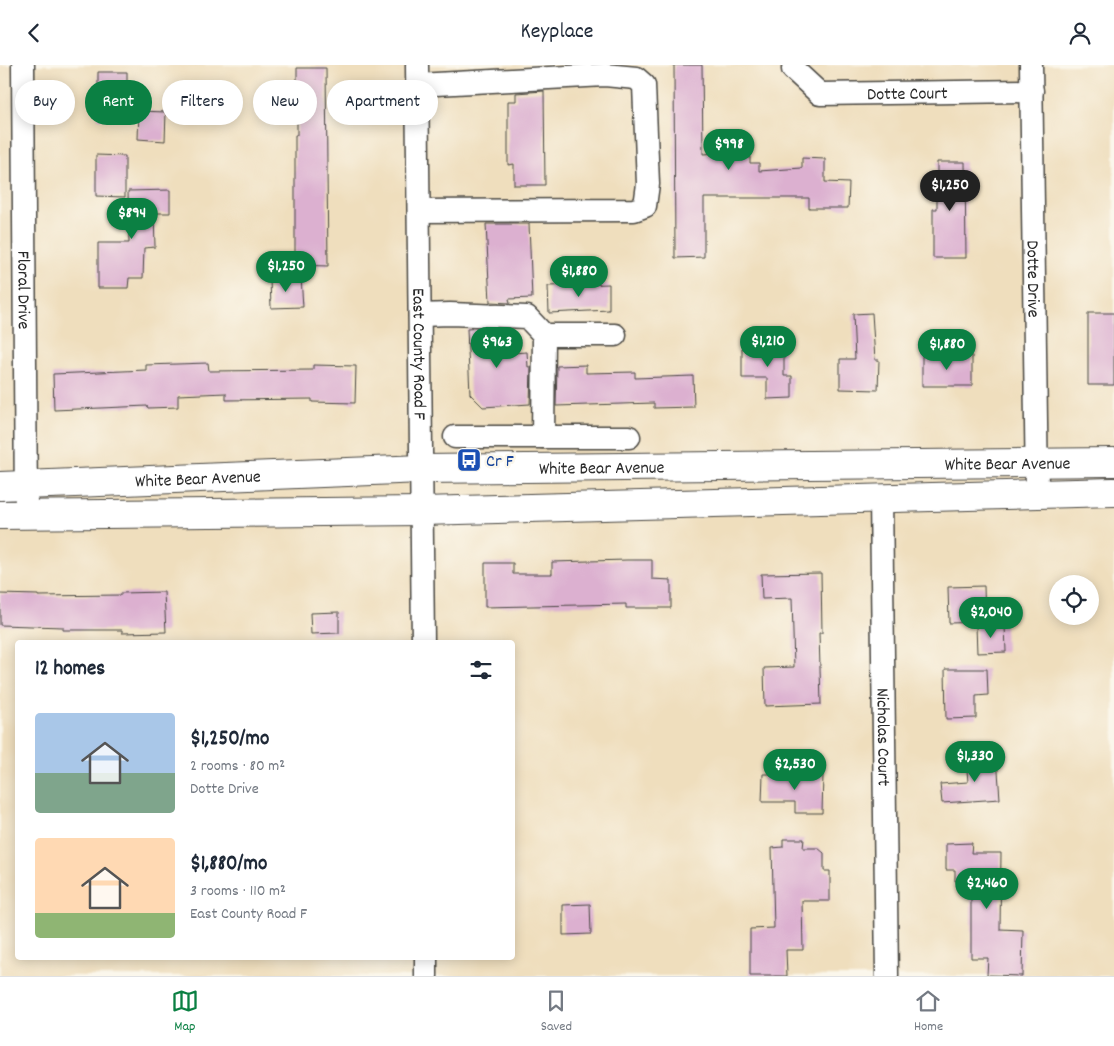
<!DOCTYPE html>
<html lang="en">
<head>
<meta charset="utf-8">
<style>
	:root { --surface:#fff; --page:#f6f6f7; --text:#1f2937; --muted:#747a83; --line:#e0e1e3; --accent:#0b8043 }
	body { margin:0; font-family:Dekko,sans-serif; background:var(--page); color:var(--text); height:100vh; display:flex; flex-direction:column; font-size:19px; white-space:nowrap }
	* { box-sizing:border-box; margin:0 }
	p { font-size:16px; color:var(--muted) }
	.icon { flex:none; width:28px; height:28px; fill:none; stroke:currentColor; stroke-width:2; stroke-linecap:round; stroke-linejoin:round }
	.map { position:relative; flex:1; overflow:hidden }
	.side { position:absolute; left:15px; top:575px; width:500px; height:320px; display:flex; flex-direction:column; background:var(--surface); border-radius:5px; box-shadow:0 2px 12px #0003 }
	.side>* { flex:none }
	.hud { position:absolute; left:15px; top:15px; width:500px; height:45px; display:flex; gap:10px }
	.buttons { position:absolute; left:1049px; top:510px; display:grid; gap:10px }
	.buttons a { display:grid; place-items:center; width:50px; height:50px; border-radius:50%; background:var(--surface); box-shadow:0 2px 12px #0003; font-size:25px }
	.price { position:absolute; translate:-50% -42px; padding:0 11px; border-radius:18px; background:var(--accent); color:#fff; font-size:16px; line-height:32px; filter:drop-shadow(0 1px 2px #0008) }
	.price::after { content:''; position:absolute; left:50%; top:30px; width:15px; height:11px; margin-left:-8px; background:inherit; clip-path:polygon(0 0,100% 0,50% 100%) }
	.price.current { background:#222; color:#fff }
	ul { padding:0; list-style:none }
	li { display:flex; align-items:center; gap:15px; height:125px; padding:0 20px }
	li span { display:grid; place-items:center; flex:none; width:140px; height:100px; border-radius:5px; color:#555 }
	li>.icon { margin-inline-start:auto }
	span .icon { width:60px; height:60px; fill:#fffc; stroke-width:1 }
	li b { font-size:21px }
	h2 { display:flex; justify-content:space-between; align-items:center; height:60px; padding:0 20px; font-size:21px }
	.pill { padding:0 18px; border-radius:22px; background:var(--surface); box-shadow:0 2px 12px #0003; font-size:18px; line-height:45px }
	.pill.current { background:var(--accent); color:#fff }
	header { display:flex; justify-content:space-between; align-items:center; height:65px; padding:0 20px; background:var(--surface); font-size:22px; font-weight:600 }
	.tab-bar { display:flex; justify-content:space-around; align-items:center; height:70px; border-top:1px solid var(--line); background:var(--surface); font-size:14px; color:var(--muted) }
	.tab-bar a { display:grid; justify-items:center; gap:2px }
	.tab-bar .current { color:var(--accent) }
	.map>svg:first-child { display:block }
</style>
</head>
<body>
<header><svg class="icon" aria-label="back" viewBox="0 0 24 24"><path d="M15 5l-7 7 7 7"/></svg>Keyplace<svg class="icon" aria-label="person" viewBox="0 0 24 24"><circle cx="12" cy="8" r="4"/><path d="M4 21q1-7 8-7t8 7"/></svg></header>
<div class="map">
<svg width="1114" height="911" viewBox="0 0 1114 911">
	<rect width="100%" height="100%" fill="#fbf7ec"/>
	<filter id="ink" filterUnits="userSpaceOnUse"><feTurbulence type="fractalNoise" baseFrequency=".02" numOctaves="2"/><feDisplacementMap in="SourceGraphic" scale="10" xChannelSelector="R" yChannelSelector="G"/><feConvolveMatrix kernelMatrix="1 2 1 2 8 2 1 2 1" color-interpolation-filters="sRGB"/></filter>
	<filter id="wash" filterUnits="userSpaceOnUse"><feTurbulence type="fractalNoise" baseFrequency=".0096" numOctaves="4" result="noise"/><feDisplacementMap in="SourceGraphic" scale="20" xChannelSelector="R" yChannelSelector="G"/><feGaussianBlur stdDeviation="1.12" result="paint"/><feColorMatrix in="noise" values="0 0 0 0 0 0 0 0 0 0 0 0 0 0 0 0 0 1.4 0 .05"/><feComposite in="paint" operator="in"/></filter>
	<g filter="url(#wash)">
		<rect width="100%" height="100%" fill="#efdebd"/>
		<g id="blocks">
			<!-- building -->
			<path fill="#dcb0d0" d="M674 0H702L703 89 750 86V98H759V106L802 103V93L825 94V117L849 118 848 143H809V133H704V192L675 193Z
				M297 3H326L328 201 295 200V70H297Z
				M98 7H127V54H98Z
				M544 26 545 120H514V99L508 100V36H516V28Z
				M139 46 166 47 165 76 138 74Z
				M96 90 125 91V132L96 131Z
				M937 97H965L966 193H933V144H937Z
				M170 125V148H154L155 182 144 183 143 213H129L128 223H98V178H129L128 126Z
				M486 159H529L532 233 509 234 510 238 490 237Z
				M301 212 303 242 271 243 270 214Z
				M609 219V245L549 248 548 221Z
				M872 248 875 295H879L878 325 840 324V294H855L853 249Z
				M1088 248H1114V320H1088Z
				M483 263 511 264 512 288 527 287 528 302 531 301 530 339 483 342 470 329 467 264Z
				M767 275H784V311H792V333L767 334V313H742V283H767Z
				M922 291H972V321H922Z
				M208 298 209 306 313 305V300L356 301 355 338 312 337V334L226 335V328L178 330V342L148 343 147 341 54 345 53 309 146 305V300Z
				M586 300V308L635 307V313L693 311 694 342 654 343V338L556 341 557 301Z
				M627 495H652V514L671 515V543H626V539L485 542V498H513V509H552V497Z
				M821 508 822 568H819L821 639 765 641 764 603 794 602 792 533 762 534 761 509Z
				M984 521 985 557 949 558 948 522Z
				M164 527 166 567 122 568V565H63V562L0 560V529L38 530V531L121 530V528Z
				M339 547V568L311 569 310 548Z
				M1005 560 1006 587 977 588 976 561Z
				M945 604H987L988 630 976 631V653L946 654Z
				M997 693 1000 734 942 738 940 719 968 717 966 694Z
				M763 709H823L822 748H795V737H762Z
				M783 774H804L803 783H818L824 788V806H830V836H802L803 885H786L787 911H750V864L774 863 772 783 783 782Z
				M972 778 971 788H1001L1000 864 1023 865 1022 911 987 910 988 893H971V815L955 816V805H946V779Z
				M590 839 591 869 563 870V840Z"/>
		</g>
	</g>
	<g filter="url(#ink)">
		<use href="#blocks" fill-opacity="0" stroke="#484641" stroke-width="1"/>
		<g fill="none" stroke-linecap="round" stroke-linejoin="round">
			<defs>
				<g id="minor">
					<path id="s1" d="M23 0 26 450"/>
					<path id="s2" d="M417 0 423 578"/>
					<path id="s3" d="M1031 0 1037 428"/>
					<path id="s4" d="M793 4 820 29 1032 26"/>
					<path d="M417 20 605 10 636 13 644 20 648 119 645 141 634 145 419 146"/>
					<path d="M420 250 450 249 527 252 544 270H615"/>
					<path d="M455 372H629"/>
					<path d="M543 372 544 270"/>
					<path id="s5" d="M881 432 887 911"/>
					<path d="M426 892V911"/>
				</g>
				<g id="major">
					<path id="s6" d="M0 421 422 404 1114 397"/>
					<path d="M0 450 422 446 1114 427"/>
				</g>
			</defs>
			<!-- minor casing -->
			<use href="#minor" stroke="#484641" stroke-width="25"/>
			<!-- major casing -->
			<use href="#major" stroke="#484641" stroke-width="30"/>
			<!-- minor -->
			<use href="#minor" stroke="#fff" stroke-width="22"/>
			<!-- major -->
			<use href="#major" stroke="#fff" stroke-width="28"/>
		</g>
	</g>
	<!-- icons -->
	<defs>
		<symbol id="bus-square" viewBox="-11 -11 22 22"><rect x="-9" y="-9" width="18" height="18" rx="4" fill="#1a4fb4" stroke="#fbf7ec"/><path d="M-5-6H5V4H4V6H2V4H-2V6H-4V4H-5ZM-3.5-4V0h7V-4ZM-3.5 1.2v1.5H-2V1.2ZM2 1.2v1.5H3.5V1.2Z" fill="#fff"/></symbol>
	</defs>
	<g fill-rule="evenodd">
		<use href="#bus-square" x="455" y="381" width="28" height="28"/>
	</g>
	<g text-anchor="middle" stroke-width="5" stroke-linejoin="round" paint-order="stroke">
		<!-- street labels -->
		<g font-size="18" fill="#2b2b2b" stroke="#fbf7ec">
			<text dy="6" stroke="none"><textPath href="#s4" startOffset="124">Dotte Court</textPath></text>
			<text dy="6" stroke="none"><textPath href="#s3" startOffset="214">Dotte Drive</textPath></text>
			<text dy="6" stroke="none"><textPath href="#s1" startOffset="225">Floral Drive</textPath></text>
			<text dy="6" stroke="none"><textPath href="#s2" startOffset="289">East County Road F</textPath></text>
			<text dy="6" stroke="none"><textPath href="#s6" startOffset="1008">White Bear Avenue</textPath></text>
			<text dy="6" stroke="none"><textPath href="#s6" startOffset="602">White Bear Avenue</textPath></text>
			<text dy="6" stroke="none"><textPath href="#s6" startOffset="198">White Bear Avenue</textPath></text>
			<text dy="6" stroke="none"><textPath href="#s5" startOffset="240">Nicholas Court</textPath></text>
		</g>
		<!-- transit labels -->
		<g font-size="18" fill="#164399" stroke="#fbf7ec" text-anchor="start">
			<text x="486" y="401">Cr F</text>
		</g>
	</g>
</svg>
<div class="buttons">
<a><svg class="icon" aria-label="locate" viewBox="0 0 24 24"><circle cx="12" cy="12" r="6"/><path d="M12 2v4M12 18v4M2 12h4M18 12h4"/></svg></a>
</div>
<b class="price" style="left:729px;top:106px">$998</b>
<b class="price current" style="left:950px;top:147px">$1,250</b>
<b class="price" style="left:132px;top:175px">$894</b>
<b class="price" style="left:286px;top:228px">$1,250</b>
<b class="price" style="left:579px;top:233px">$1,880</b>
<b class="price" style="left:768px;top:303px">$1,210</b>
<b class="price" style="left:497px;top:304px">$963</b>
<b class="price" style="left:947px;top:306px">$1,880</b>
<b class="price" style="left:991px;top:574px">$2,040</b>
<b class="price" style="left:975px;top:718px">$1,330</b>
<b class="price" style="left:795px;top:726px">$2,530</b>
<b class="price" style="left:987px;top:845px">$2,460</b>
<div class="hud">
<a class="pill">Buy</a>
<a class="pill current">Rent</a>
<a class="pill">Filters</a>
<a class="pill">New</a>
<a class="pill">Apartment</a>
</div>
<section class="side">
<h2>12 homes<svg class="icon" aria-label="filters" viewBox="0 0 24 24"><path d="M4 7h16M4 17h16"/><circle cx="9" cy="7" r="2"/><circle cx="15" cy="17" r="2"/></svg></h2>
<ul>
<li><span style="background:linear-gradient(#a9c7e8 60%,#7fa58c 0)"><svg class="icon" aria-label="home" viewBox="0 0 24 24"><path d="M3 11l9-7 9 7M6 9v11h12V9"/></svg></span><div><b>$1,250/mo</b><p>2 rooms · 80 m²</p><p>Dotte Drive</p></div></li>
<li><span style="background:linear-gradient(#ffd9b3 75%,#8fb573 0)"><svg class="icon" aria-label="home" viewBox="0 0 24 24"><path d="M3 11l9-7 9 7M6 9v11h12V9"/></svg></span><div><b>$1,880/mo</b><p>3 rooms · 110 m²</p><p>East County Road F</p></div></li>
</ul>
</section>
</div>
<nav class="tab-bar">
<a class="current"><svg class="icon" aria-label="map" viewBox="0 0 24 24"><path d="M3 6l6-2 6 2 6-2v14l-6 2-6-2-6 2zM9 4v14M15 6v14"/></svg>Map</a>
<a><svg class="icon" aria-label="saved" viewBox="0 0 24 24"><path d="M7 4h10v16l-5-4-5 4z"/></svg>Saved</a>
<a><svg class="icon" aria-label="home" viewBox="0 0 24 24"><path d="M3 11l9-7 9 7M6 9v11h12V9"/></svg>Home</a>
</nav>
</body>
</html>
